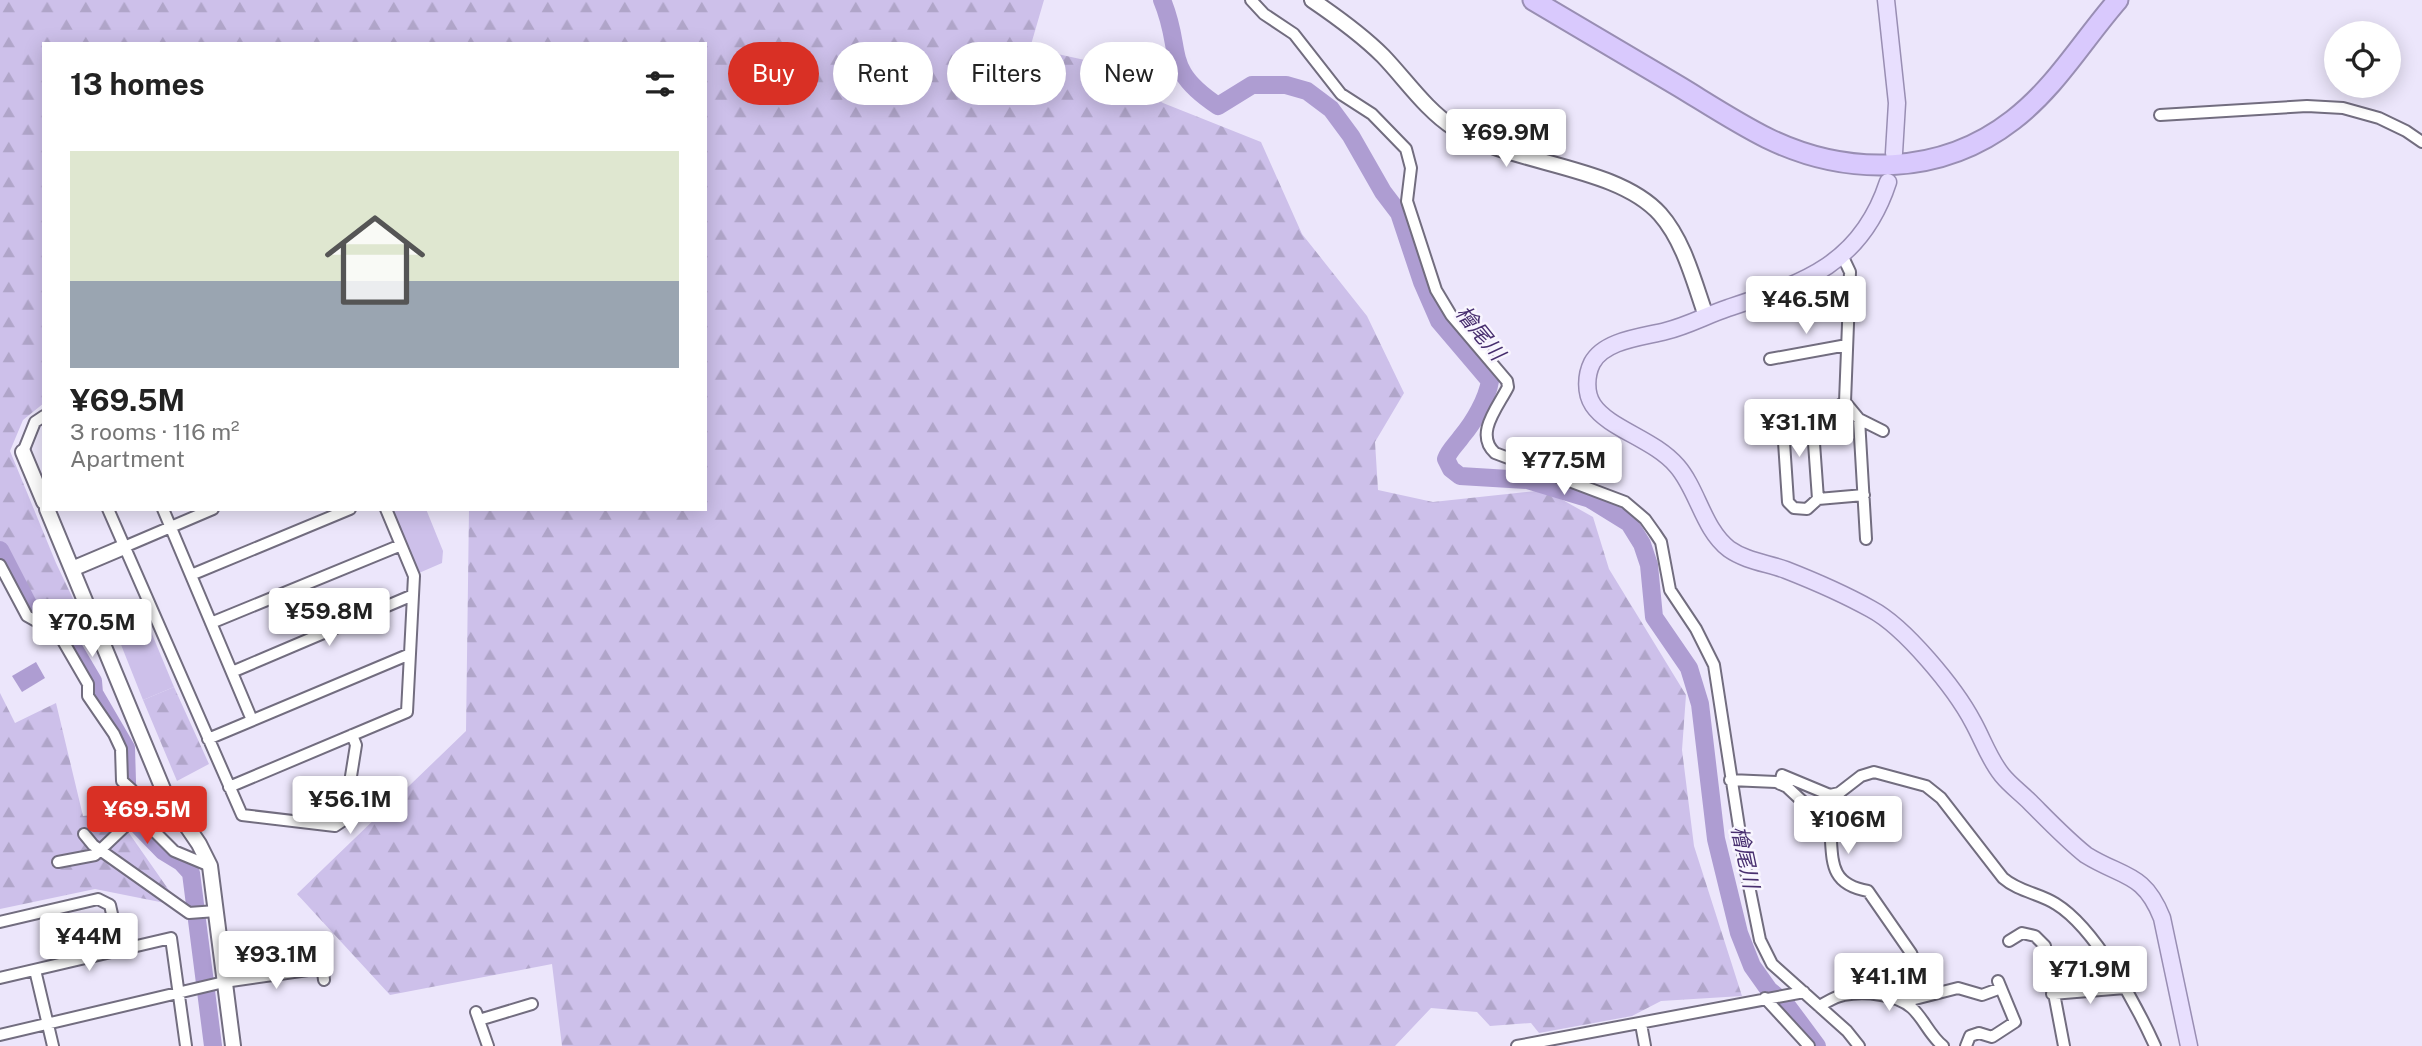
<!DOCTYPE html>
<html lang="en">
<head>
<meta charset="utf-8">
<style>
	:root { --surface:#fff; --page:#f2f2f2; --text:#222; --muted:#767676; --line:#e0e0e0; --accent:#d93025 }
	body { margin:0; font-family:"Public Sans","Noto Sans JP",sans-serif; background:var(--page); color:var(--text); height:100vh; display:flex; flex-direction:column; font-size:26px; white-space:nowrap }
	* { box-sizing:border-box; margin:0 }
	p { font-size:23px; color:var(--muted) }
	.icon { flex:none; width:38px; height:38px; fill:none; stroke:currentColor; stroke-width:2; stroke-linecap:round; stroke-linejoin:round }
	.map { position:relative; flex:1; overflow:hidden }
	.side { position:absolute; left:42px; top:42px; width:665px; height:469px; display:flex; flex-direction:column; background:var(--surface); border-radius:0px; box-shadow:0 4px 18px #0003 }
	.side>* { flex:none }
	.top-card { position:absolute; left:728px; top:42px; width:665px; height:63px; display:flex; gap:14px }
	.tools { position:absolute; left:2324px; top:21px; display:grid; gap:14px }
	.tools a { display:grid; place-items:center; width:77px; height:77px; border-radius:50%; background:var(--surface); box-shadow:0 4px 18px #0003; font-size:35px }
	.price { position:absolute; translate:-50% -60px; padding:0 16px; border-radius:7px; background:#fff; color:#222; font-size:23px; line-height:46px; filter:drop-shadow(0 2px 4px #0008) }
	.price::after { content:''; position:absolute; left:50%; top:42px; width:21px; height:16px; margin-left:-10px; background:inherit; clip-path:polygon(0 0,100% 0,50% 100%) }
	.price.active { background:var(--accent); color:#fff }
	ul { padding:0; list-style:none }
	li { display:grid; align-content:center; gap:14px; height:371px; padding:0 28px }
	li+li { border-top:2px solid var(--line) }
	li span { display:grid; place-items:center; height:217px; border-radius:0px; color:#555 }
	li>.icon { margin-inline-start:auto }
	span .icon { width:126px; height:126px; fill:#fffc; stroke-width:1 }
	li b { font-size:30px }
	h2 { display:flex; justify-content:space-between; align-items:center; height:84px; padding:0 28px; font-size:30px }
	.tag { padding:0 24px; border-radius:32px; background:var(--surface); box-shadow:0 4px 18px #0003; font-size:24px; line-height:63px }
	.tag.active { background:var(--accent); color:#fff }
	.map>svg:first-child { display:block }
</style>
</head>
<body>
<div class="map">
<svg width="2422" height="1046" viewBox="0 0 2422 1046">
	<defs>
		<pattern id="forest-firs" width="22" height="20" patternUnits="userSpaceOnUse" patternTransform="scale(1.75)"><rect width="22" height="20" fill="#cdc0ea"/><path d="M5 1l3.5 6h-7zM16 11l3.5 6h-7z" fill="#b0a5c9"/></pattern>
	</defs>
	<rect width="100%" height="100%" fill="#ece6fb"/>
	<!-- forest -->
	<path fill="url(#forest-firs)" d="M0 0H1044L1030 48 1094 62 1163 103 1261 142 1302 234 1367 316 1404 393 1375 442 1378 490 1433 502 1545 490 1593 517 1609 569 1686 695 1682 750 1694 846 1742 996 1661 1001 1632 1016 1539 1033 1531 1023 1490 1026 1477 1012 1431 1008 1395 1046H562L552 964 390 995 297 894 466 731 469 509H705V44H44V403L23 420 10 451 56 563 86 626 77 632 35 607 0 541Z
		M174 687 209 764 177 781 143 700Z
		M0 693 15 723 56 703 83 816 115 813 180 906 95 889 0 909Z"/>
	<!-- park -->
	<path fill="#cdc0ea" d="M392 509H426L443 551 442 563 419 573Z
		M142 610 174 687 143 700 112 622Z"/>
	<!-- water -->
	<path fill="#ae9dd2" d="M36 662 45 678 22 692 12 676Z"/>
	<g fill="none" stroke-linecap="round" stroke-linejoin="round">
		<!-- river -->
		<path stroke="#ae9dd2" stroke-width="18" d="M1162 0C1184 52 1161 68 1218 106L1252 85H1286L1307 91 1331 109 1351 136 1383 192 1399 213 1422 282 1439 321 1490 381C1487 399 1474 422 1462 436 1456 445 1450 449 1446 459L1451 469 1460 476 1527 480 1590 499 1629 523 1642 544 1649 565 1654 617 1689 668 1700 704 1716 839 1739 933 1752 966 1769 990 1785 1003 1817 1046
			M0 550 32 612 63 630 93 681 94 693 126 748 128 815 163 851 181 862 191 873 213 1046"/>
		<defs>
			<path id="street" d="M1251 0 1264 14 1294 34 1341 94 1372 114 1406 149 1411 168 1407 201 1436 290 1451 315 1507 381 1508 387C1498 407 1474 434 1495 453L1625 502 1645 519 1655 533 1661 542 1670 590 1696 629 1714 665 1745 866 1760 940 1772 964 1847 1031 1859 1046
				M2160 115 2307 106 2343 108 2379 118 2406 131 2422 142
				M1842 255 1850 272 1845 402 1859 419 1883 431
				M1777 315 1849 293
				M1770 359 1847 345
				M1845 402C1826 416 1802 414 1783 427L1788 502 1794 508 1807 509 1818 499 1864 495
				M1812 415 1818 499
				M1859 419 1866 539
				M23 452 35 422 44 416
				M108 509 242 815 335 826 344 820 356 745 352 735
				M163 509 252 720
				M124 547 213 509
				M0 565 27 616 59 634 88 684V696L114 734 121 749 122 781 132 790 134 811 174 851 210 866
				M191 575 350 509
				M211 623 401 545
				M232 672 413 595
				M208 739 410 654
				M1730 780 1776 782 1787 787 1830 827C1833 860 1828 884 1868 891L1911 953 1928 995
				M1780 784 1782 775 1830 795 1839 793 1861 776 1874 772 1926 786 1941 798 2003 878C2019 892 2039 893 2056 904 2095 928 2136 1004 2155 1046
				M229 787 407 712 414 576 386 509
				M84 834 93 845 189 913 216 911
				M58 862 95 855 137 815
				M0 922 98 899 110 905 120 950
				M2009 941 2022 933 2035 936 2045 946 2064 1046
				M321 955 324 980
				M35 970 53 1046
				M0 978 171 938 186 1046
				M2052 994 2125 988
				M1765 998 1809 1046
				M1903 1002 1958 988 1982 995 2001 988
				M1819 1006C1827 1002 1836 996 1844 995 1864 991 1897 994 1912 1008 1924 1019 1930 1036 1943 1046
				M476 1012 488 1046
				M479 1020 532 1004
				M1641 1024 1645 1046
				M0 1035 224 982 322 968
				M1517 1046 1804 992
				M1966 1046 1970 1036 1979 1033 1992 1037 2015 1022 1998 981"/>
			<path id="secondary" d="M1312 0C1337 17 1361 34 1383 56 1406 80 1426 110 1454 128 1511 165 1616 165 1660 214 1684 241 1694 282 1706 316
				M23 452 44 502
				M47 509 165 794 199 844 210 866 233 1046
				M72 569 124 547"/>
			<path id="primary" d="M1886 0 1897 103 1894 153
				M1888 182C1861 265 1803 283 1728 308 1707 315 1687 326 1666 331 1643 337 1604 340 1592 363 1586 375 1585 393 1593 405 1609 429 1654 439 1677 466 1698 490 1703 529 1729 549 1746 561 1767 563 1786 570 1814 581 1844 594 1871 609 1905 627 1955 688 1973 722 1983 740 1989 759 2002 775 2010 785 2021 793 2030 802 2048 820 2066 839 2086 855 2123 878 2144 872 2162 918L2189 1046"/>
			<path id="highway" d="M1533 0C1582 29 1631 58 1680 87 1708 104 1737 123 1767 138 1847 177 1941 176 2013 120 2056 87 2083 40 2118 0"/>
		</defs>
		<!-- street casing -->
		<use href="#street" stroke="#726d7f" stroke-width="14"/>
		<!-- secondary casing -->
		<use href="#secondary" stroke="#726d7f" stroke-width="18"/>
		<!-- primary casing -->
		<use href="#primary" stroke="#998eb3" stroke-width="19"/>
		<!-- highway casing -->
		<use href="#highway" stroke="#998eb3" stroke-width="23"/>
		<!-- street -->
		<use href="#street" stroke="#fff" stroke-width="10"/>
		<!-- secondary -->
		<use href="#secondary" stroke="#fff" stroke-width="14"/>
		<!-- primary -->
		<use href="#primary" stroke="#e8dffe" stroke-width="16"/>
		<!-- highway -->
		<use href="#highway" stroke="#d9c9fd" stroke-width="19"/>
	</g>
	<g text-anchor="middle" stroke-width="5" stroke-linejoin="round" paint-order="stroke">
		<!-- water labels -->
		<g font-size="21" font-style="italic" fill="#482f6f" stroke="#f8f5fe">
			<text transform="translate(1480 333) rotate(51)" y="7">檜尾川</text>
			<text transform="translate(1745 857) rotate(78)" y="7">檜尾川</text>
		</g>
	</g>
</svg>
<div class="tools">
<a><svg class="icon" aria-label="locate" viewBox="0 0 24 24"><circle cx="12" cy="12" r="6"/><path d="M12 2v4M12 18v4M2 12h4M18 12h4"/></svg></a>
</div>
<b class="price" style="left:1506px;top:169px">¥69.9M</b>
<b class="price" style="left:1806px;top:336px">¥46.5M</b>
<b class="price" style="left:1799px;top:459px">¥31.1M</b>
<b class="price" style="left:1564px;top:497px">¥77.5M</b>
<b class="price" style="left:329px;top:648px">¥59.8M</b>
<b class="price" style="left:92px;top:659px">¥70.5M</b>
<b class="price" style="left:350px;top:836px">¥56.1M</b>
<b class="price active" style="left:147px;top:846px">¥69.5M</b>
<b class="price" style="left:1848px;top:856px">¥106M</b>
<b class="price" style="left:89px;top:973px">¥44M</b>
<b class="price" style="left:276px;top:991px">¥93.1M</b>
<b class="price" style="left:2090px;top:1006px">¥71.9M</b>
<b class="price" style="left:1889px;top:1013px">¥41.1M</b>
<div class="top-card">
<a class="tag active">Buy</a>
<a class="tag">Rent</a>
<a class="tag">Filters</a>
<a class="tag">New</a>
</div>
<section class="side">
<h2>13 homes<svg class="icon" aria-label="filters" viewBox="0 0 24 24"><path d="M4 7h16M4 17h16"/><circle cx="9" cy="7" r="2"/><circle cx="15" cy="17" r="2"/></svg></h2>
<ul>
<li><span style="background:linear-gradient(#dfe7d0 60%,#9aa5b1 0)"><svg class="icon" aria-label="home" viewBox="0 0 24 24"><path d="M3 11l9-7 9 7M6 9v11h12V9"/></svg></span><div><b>¥69.5M</b><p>3 rooms · 116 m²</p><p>Apartment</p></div></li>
</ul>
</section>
</div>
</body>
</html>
